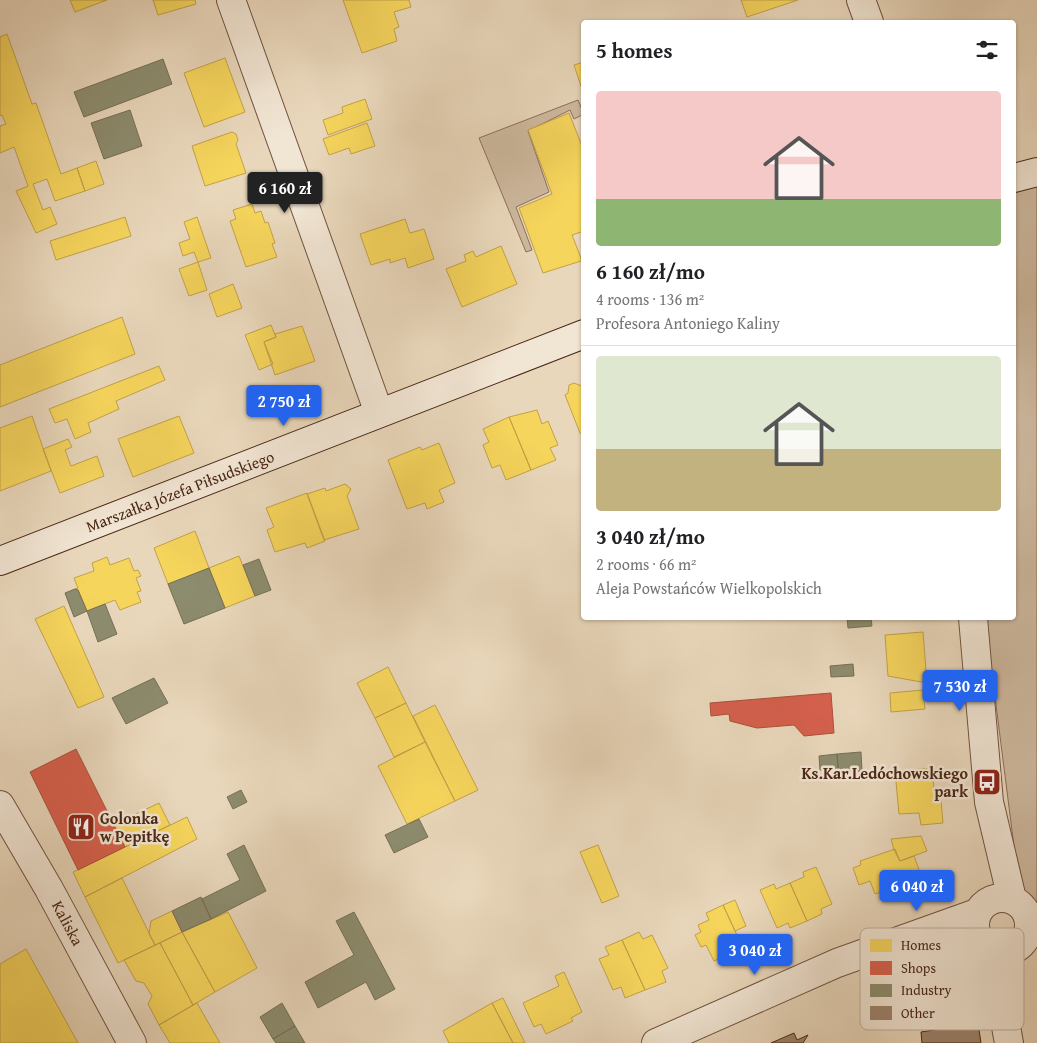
<!DOCTYPE html>
<html lang="en">
<head>
<meta charset="utf-8">
<style>
	:root { --surface:#fff; --page:#f2f2f2; --text:#202124; --muted:#757577; --line:#e0e0e0; --accent:#2563eb }
	body { margin:0; font-family:"Gentium Book Plus",serif; background:var(--page); color:var(--text); height:100vh; display:flex; flex-direction:column; font-size:19px; white-space:nowrap }
	* { box-sizing:border-box; margin:0 }
	p { font-size:16px; color:var(--muted) }
	.icon { flex:none; width:28px; height:28px; fill:none; stroke:currentColor; stroke-width:2; stroke-linecap:round; stroke-linejoin:round }
	.map { position:relative; flex:1; overflow:hidden }
	.panel { position:absolute; left:581px; top:20px; width:435px; height:600px; display:flex; flex-direction:column; background:var(--surface); border-radius:5px; box-shadow:0 1px 4px #0004 }
	.panel>* { flex:none }
	.price { position:absolute; translate:-50% -42px; padding:0 11px; border-radius:5px; background:var(--accent); color:#fff; font-size:16px; line-height:32px; filter:drop-shadow(0 1px 2px #0008) }
	.price::after { content:''; position:absolute; left:50%; top:30px; width:15px; height:11px; margin-left:-8px; background:inherit; clip-path:polygon(0 0,100% 0,50% 100%) }
	.price.current { background:#222; color:#fff }
	ul { padding:0; list-style:none }
	li { display:grid; align-content:center; gap:10px; height:265px; padding:0 15px }
	li+li { border-top:1px solid var(--line) }
	li span { display:grid; place-items:center; height:155px; border-radius:5px; color:#555 }
	li>.icon { margin-inline-start:auto }
	span .icon { width:90px; height:90px; fill:#fffc; stroke-width:1 }
	li b { font-size:21px }
	h2 { display:flex; justify-content:space-between; align-items:center; height:60px; padding:0 15px; font-size:21px }
	.map>svg:first-child { display:block }
</style>
</head>
<body>
<div class="map">
<svg width="1037" height="1043" viewBox="0 0 1037 1043">
	<rect width="100%" height="100%" fill="#e9d7bb"/>
	<filter id="stains"><feTurbulence type="fractalNoise" baseFrequency=".004" numOctaves="4"/><feColorMatrix values="0 0 0 0 .2 0 0 0 0 .09 0 0 0 0 .02 0 0 0 .5 -.17"/></filter>
	<radialGradient id="worn" r=".72"><stop offset=".6" stop-color="#630" stop-opacity="0"/><stop offset="1" stop-color="#630" stop-opacity=".3"/></radialGradient>
	<!-- green -->
	<path fill="#ceb99f" stroke="#8c705a" d="M578 100 584 114 574 119 570 110 528 131 549 192 516 207 532 250 526 252 479 138Z
		M1037 185V905C1024 895 1021 885 1017 870L985 618H1014V192Z"/>
	<!-- homes -->
	<path fill="#f6d55c" stroke="#c2a147" d="M70 0H107L75 12Z
		M153 0H195L196 4 158 15Z
		M343 0H409L411 7 394 12 399 27 394 29 397 41 362 53Z
		M741 0H798L747 17Z
		M7 34 32 104 36 103 61 174 77 168 85 191 55 201 47 179 33 184 43 210 50 207 57 224 36 233 16 191 28 186 14 147 0 153V126L6 124 2 115 0 116V37Z
		M225 58 245 112 204 127 184 73Z
		M584 62V88L582 89 574 65Z
		M365 99 372 119 328 135 323 120 343 113 342 107Z
		M569 113 584 151V231L572 235 581 258V261L543 273 519 208 552 194 528 130Z
		M367 123 375 146 351 154 349 148 329 155 323 139Z
		M232 132 236 134 238 140 236 144 246 173 205 186 192 146Z
		M96 161 104 184 85 191 77 168Z
		M252 204 255 213 261 211 265 223 268 222 275 243 272 244 277 257 246 267 230 221 236 219 233 210Z
		M125 217 131 236 56 260 50 241Z
		M197 217 211 258 198 262 194 252 183 256 179 243 190 239 184 222Z
		M405 219 410 233 424 229 434 259 408 268 405 258 390 263V259L371 265 360 234Z
		M501 246 517 284 462 307 446 269 466 261 464 255 473 251 476 257Z
		M198 262 207 290 189 296 179 269Z
		M233 284 242 308 217 317 209 294Z
		M122 317 135 354 0 407V365Z
		M271 325 276 337 264 342 273 364 259 370 245 335Z
		M302 326 315 361 275 375 264 342 276 337 275 334Z
		M159 366 165 380 116 401 119 409 88 423 91 432 75 439 67 419 55 423 49 409Z
		M574 383 584 387V436L580 433 565 395 568 393 569 385Z
		M537 410 542 424 548 421 558 445 550 448 556 460 531 470 509 417Z
		M32 416 51 471 0 491V428Z
		M179 416 194 453 133 477 118 439Z
		M509 417 531 470 506 480 500 465 492 468 483 445 489 442 483 429Z
		M68 439 72 447 65 450 71 466 97 456 104 476 60 493 43 449Z
		M439 443 455 483 439 490 444 502 427 509 425 503 407 509 388 460 420 447 422 450Z
		M345 484 351 489 347 496 359 529 324 540 307 494 325 488 326 491Z
		M307 493 325 541 307 548 305 543 275 552 267 530 274 527 266 508Z
		M195 531 209 568 168 584 154 548Z
		M239 556 255 596 225 608 209 568Z
		M107 557 110 565 129 558 134 571 138 570 141 576 136 578 141 591 137 592 141 602 120 610 115 600 87 611 78 590 75 589 78 588 74 578 94 571 92 563Z
		M64 606 104 697 78 708 35 619Z
		M923 632 927 683 888 676 885 635Z
		M388 667 406 703 375 718 357 683Z
		M923 690 925 709 891 712 890 693Z
		M406 703 425 742 394 757 375 718Z
		M435 705 478 790 455 801 413 716Z
		M425 742 455 801 407 824 378 766Z
		M932 768 935 801 941 800 943 823 921 825 919 813 899 814 895 771Z
		M159 803 170 825 125 847 113 825Z
		M187 817 197 839 85 897 73 872Z
		M921 836 927 851 900 861 894 850 891 839Z
		M598 845 619 896 602 903 580 852Z
		M895 849 900 861 914 856 922 878 875 894 870 881 859 885 853 868 861 865 860 861Z
		M816 867 832 904 821 909 822 914 807 921 790 883 804 877 803 872Z
		M122 878 155 945 118 963 85 897Z
		M790 883 807 921 790 928 788 923 777 928 760 890 774 884 776 889Z
		M735 900 746 926 735 931 723 905Z
		M723 905 743 948 714 961 706 945 701 947 695 935 701 932 698 925 709 920 706 913Z
		M172 911 182 932 155 945 149 934 151 921Z
		M228 912 257 968 215 992 182 932Z
		M182 932 215 992 193 1005 160 943Z
		M639 932 643 939 652 935 668 968 662 971 666 982 645 990 622 940Z
		M622 940 645 990 625 998 621 987 613 990 599 959 609 955 605 947Z
		M160 943 193 1005 159 1025 148 1004 152 996 144 983 136 981 124 960Z
		M26 949 78 1043H0V964Z
		M564 972 582 1012 571 1018 573 1021 546 1034 541 1024 534 1027 523 1003 559 986 555 976Z
		M503 998 525 1043H513L492 1003Z
		M197 1003 220 1043H170L159 1025Z
		M492 1003 513 1043H449L443 1031Z"/>
	<!-- shops -->
	<path fill="#d6604d" stroke="#ac4f3c" d="M831 693 834 733 804 736 794 725 757 728 730 721 729 714 711 716 710 703Z
		M76 749 125 847 78 870 30 772Z"/>
	<!-- industry -->
	<path fill="#8c8c6e" stroke="#786e54" d="M163 59 172 84 84 117 74 92Z
		M130 110 142 146 104 159 91 123Z
		M259 559 271 590 255 596 243 565Z
		M209 568 225 608 184 624 168 584Z
		M75 589 78 590 87 611 74 617 65 593Z
		M105 604 117 634 98 642 87 611Z
		M847 618H871L872 626 848 628Z
		M853 664 854 676 831 677 830 666Z
		M154 678 168 703 126 724 112 698Z
		M861 752 862 771 839 773 837 754Z
		M837 754 838 773 829 772V769L820 770 819 756Z
		M241 790 247 802 233 809 227 797Z
		M419 819 428 837 394 853 385 835Z
		M244 845 266 891 211 919 202 899 240 880 227 854Z
		M201 897 211 919 182 932 172 911Z
		M354 912 395 989 375 1000 366 982 318 1008 305 982 354 955 336 921Z
		M282 1003 295 1026 273 1039 260 1017Z
		M295 1026 305 1043H276L273 1039Z"/>
	<!-- building -->
	<path fill="#9d836c" stroke="#4a2716" d="M978 1023 981 1043H922L921 1032Z
		M794 1033 797 1040 808 1035 803 1043H771Z"/>
	<g fill="none" stroke-linecap="round" stroke-linejoin="round">
		<defs>
			<path id="street" d="M231 0 379 413
				M861 0 869 22
				M973 618 989 802 1012 899
				M0 805 49 889 132 1043
				M975 925a27 27 0 1 1 54 0a27 27 0 1 1-54 0Z
				M905 948 981 943
				M992 950 1009 1043
				M656 1043 837 963 977 913"/>
			<path id="secondary" d="M1014 178 1037 172
				M0 561 584 334"/>
		</defs>
		<!-- street casing -->
		<use href="#street" stroke="#72533f" stroke-width="30"/>
		<!-- secondary casing -->
		<use href="#secondary" stroke="#4a2716" stroke-width="30"/>
		<!-- street -->
		<use href="#street" stroke="#f1e5d3" stroke-width="28"/>
		<!-- secondary -->
		<use href="#secondary" stroke="#f1e5d3" stroke-width="28"/>
	</g>
	<!-- icons -->
	<defs>
		<symbol id="bus-square" viewBox="-11 -11 22 22"><rect x="-9" y="-9" width="18" height="18" rx="4" fill="#8f2418" stroke="#f1e5d3"/><path d="M-5-6H5V4H4V6H2V4H-2V6H-4V4H-5ZM-3.5-4V0h7V-4ZM-3.5 1.2v1.5H-2V1.2ZM2 1.2v1.5H3.5V1.2Z" fill="#fff"/></symbol>
		<symbol id="restaurant-square" viewBox="-11 -11 22 22"><rect x="-9" y="-9" width="18" height="18" rx="4" fill="#8f2418" stroke="#f1e5d3"/><path d="M-5-6h1v4h1v-4h1v4h1v-4h1v5L-1.5 .5V6h-2V.5L-5-1ZM5-6V6H3V1.5H1.5Q1.5-4 5-6Z" fill="#fff"/></symbol>
	</defs>
	<g fill-rule="evenodd">
		<use href="#bus-square" x="971" y="766" width="32" height="32"/>
		<use href="#restaurant-square" x="65" y="811" width="32" height="32"/>
	</g>
	<g text-anchor="middle" stroke-width="5" stroke-linejoin="round" paint-order="stroke">
		<!-- street labels -->
		<g font-size="16" fill="#4a2716" stroke="#f1e5d3">
			<text transform="translate(180 491) rotate(-21)" y="6">Marszałka Józefa Piłsudskiego</text>
			<text transform="translate(68 923) rotate(62)" y="6">Kaliska</text>
		</g>
		<!-- poi labels -->
		<g font-size="16" font-weight="bold" fill="#4a2716" stroke="#f1e5d3" text-anchor="end">
			<text x="968" y="779">Ks.Kar.Ledóchowskiego<tspan x="968" dy="18">park</tspan></text>
			<text x="100" y="824" text-anchor="start">Golonka<tspan x="100" dy="18">w Pepitkę</tspan></text>
		</g>
	</g>
	<!-- legend -->
	<rect x="860" y="928" width="164" height="102" rx="8" fill="#f1e5d3" stroke="#bfac9a" stroke-width="1"/>
	<rect x="870" y="939" width="22" height="13" fill="#f6d55c"/>
	<rect x="870" y="961" width="22" height="14" fill="#d6604d"/>
	<rect x="870" y="984" width="22" height="13" fill="#8c8c6e"/>
	<rect x="870" y="1006" width="22" height="14" fill="#9d836c"/>
	<g font-size="14" fill="#4a2716">
		<text x="901" y="950">Homes</text>
		<text x="901" y="973">Shops</text>
		<text x="901" y="995">Industry</text>
		<text x="901" y="1018">Other</text>
	</g>
	<rect width="100%" height="100%" filter="url(#stains)"/>
	<rect width="100%" height="100%" fill="url(#worn)"/>
</svg>
<b class="price current" style="left:285px;top:214px">6 160 zł</b>
<b class="price" style="left:284px;top:427px">2 750 zł</b>
<b class="price" style="left:960px;top:712px">7 530 zł</b>
<b class="price" style="left:917px;top:912px">6 040 zł</b>
<b class="price" style="left:755px;top:976px">3 040 zł</b>
<section class="panel">
<h2>5 homes<svg class="icon" aria-label="filters" viewBox="0 0 24 24"><path d="M4 7h16M4 17h16"/><circle cx="9" cy="7" r="2"/><circle cx="15" cy="17" r="2"/></svg></h2>
<ul>
<li><span style="background:linear-gradient(#f6c9c9 70%,#8fb573 0)"><svg class="icon" aria-label="home" viewBox="0 0 24 24"><path d="M3 11l9-7 9 7M6 9v11h12V9"/></svg></span><div><b>6 160 zł/mo</b><p>4 rooms · 136 m²</p><p>Profesora Antoniego Kaliny</p></div></li>
<li><span style="background:linear-gradient(#dfe7d0 60%,#c2b280 0)"><svg class="icon" aria-label="home" viewBox="0 0 24 24"><path d="M3 11l9-7 9 7M6 9v11h12V9"/></svg></span><div><b>3 040 zł/mo</b><p>2 rooms · 66 m²</p><p>Aleja Powstańców Wielkopolskich</p></div></li>
</ul>
</section>
</div>
</body>
</html>
